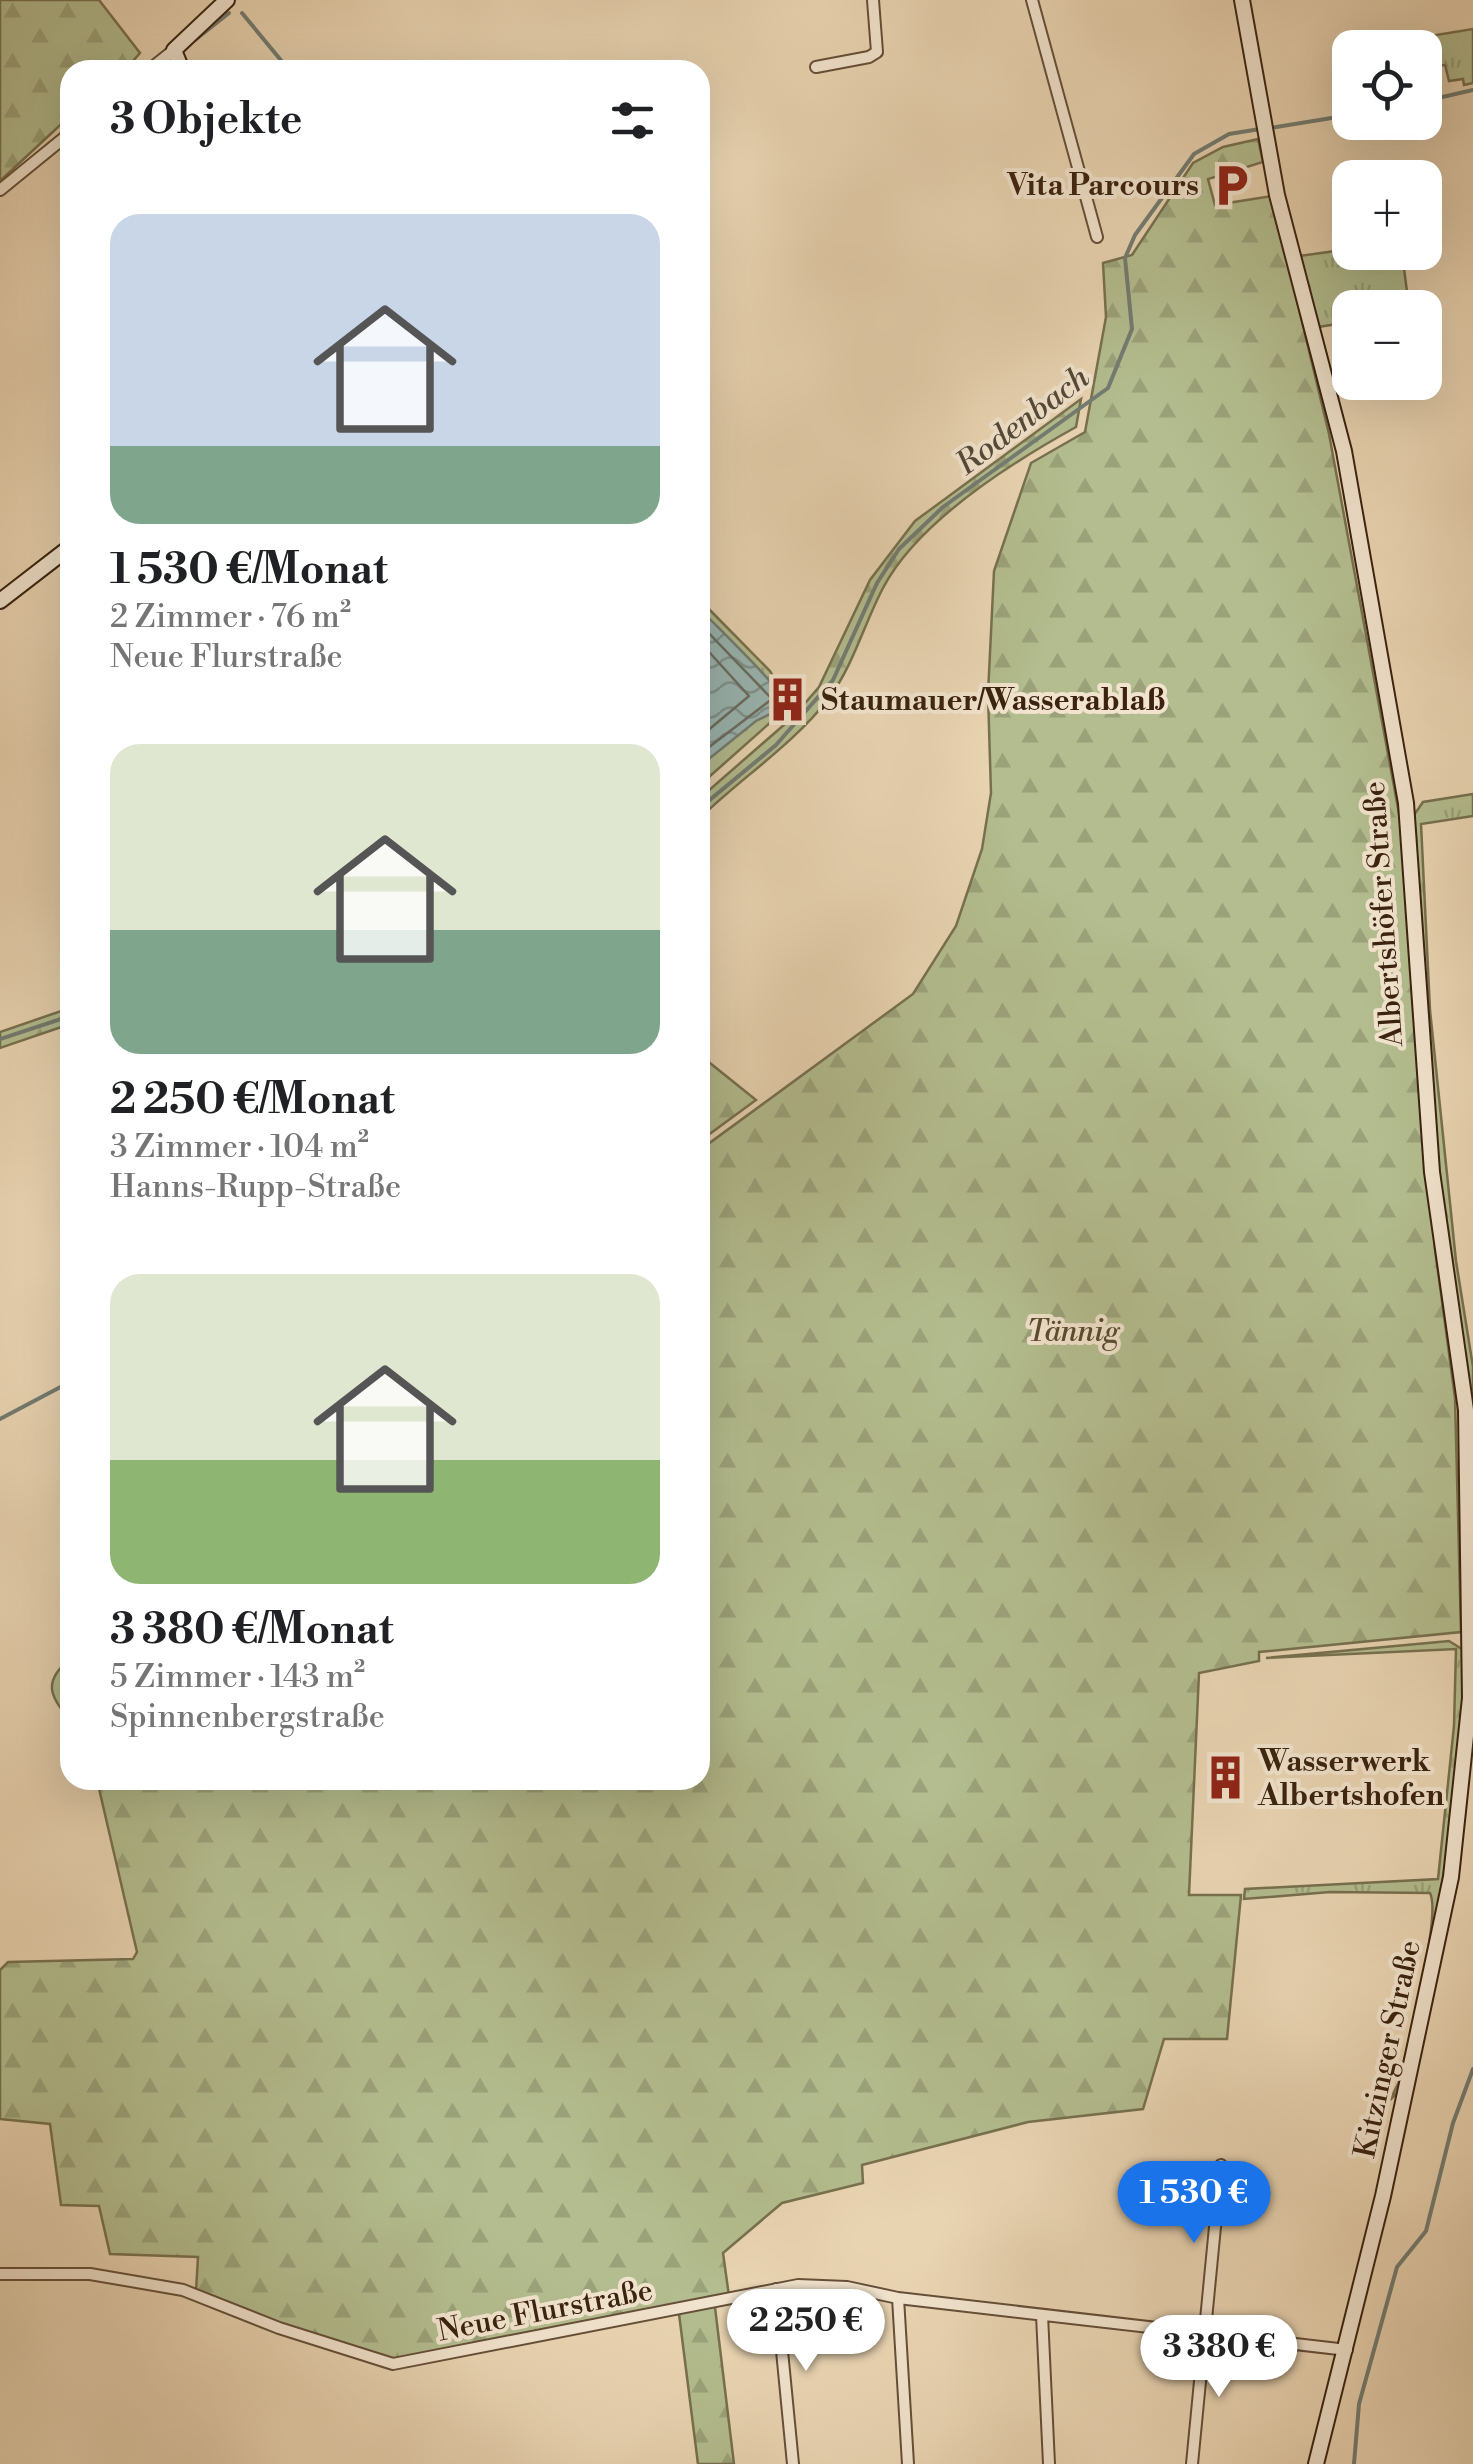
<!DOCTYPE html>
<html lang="de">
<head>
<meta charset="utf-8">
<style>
	:root { --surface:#fff; --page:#f6f6f6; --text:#202124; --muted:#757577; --accent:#1a73e8 }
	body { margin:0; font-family:"Libre Bodoni",serif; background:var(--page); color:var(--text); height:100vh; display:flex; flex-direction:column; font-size:38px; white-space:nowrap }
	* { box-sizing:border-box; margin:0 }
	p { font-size:32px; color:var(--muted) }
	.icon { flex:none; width:55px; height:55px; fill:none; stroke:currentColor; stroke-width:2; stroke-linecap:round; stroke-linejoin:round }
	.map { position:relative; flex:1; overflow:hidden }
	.side { position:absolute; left:60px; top:60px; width:650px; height:1730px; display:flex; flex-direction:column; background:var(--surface); border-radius:30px; box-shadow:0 10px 40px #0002 }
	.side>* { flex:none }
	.tools { position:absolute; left:1332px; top:30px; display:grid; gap:20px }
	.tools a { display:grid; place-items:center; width:110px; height:110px; border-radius:20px; background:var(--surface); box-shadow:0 10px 40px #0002; font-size:50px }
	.price { position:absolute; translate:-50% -85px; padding:0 22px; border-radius:35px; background:#fff; color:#222; font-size:32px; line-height:65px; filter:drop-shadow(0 2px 5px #0008) }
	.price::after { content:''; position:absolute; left:50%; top:60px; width:30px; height:22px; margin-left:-15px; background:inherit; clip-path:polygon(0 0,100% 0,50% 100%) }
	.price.on { background:var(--accent); color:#fff }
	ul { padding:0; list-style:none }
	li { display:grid; align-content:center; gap:20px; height:530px; padding:0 50px }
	li span { display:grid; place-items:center; height:310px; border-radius:30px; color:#555 }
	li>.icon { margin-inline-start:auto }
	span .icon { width:180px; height:180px; fill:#fffc; stroke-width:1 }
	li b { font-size:42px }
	h2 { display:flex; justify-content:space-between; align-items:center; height:120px; padding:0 50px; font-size:42px }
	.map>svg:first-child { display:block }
</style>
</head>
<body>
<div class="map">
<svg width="1473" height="2464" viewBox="0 0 1473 2464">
	<defs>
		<pattern id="grass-tufts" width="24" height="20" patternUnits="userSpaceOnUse" patternTransform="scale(2.5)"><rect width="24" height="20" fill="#b3bd8f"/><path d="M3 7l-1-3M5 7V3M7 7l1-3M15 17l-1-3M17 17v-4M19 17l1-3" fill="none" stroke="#9ba27a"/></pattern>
		<pattern id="forest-firs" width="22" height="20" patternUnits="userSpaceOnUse" patternTransform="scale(2.5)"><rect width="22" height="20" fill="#b3bd8f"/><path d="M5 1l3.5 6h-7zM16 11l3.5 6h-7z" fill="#9ba27a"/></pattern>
		<pattern id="wetland-marsh" width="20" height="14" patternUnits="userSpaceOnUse" patternTransform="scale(2.5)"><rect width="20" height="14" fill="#b3bd8f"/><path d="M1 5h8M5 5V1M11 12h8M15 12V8" fill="none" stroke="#9ba27a"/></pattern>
		<pattern id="water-waves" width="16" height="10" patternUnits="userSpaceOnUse" patternTransform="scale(2.5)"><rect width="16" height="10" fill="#99b7b4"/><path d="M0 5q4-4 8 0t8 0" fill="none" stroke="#7e9491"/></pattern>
	</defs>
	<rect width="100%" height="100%" fill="#e9d4b2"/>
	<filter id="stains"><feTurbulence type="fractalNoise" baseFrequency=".002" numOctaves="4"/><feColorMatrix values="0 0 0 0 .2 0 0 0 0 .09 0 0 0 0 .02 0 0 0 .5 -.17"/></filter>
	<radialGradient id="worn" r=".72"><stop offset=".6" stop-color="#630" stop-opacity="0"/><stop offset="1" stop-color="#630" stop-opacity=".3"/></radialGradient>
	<!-- grass -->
	<path fill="url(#grass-tufts)" stroke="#77704f" stroke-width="2.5" d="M1473 29V83L1464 85 1463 79 1449 81 1445 65 1425 68V48L1363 47Z
		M1350 249V252L1402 253 1409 307 1350 308V322L1318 327 1299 256Z
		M1473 794V816L1421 824 1430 1010 1456 1261 1473 1367V1531L1438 1188 1414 815 1423 802Z
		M1449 1641 1465 1651C1465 1799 1431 1944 1401 2089L1390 2100 1399 2082C1406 2049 1442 1916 1430 1893L1330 1892 1244 1899 1245 1889 1438 1879 1454 1726 1456 1649 1266 1658Z"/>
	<!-- forest -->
	<path fill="url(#forest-firs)" stroke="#77704f" stroke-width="2.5" d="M0 0H99L140 53 125 70H70V116L0 181Z
		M1258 139 1263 162 1208 179 1215 205 1272 196 1329 434 1400 819 1435 1249 1455 1398 1461 1632 1259 1652V1661L1199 1673 1189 1895H1241L1227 2039H1164L1143 2109 1028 2122 862 2165 863 2183 782 2203 723 2253 729 2296 714 2299 734 2464H698L678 2306 392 2361 279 2327 196 2291 198 2257 110 2254 99 2206 61 2205 50 2124 0 2119V1970L8 1962 133 1959 137 1952 97 1780H700V1150L913 994 956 926 982 849 991 793 988 694 994 571 1031 463 1085 432 1106 317 1103 263 1132 255 1193 163 1223 147Z
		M1081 399 1076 427C1011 463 918 521 883 588 864 624 854 664 829 698 793 745 742 777 700 818V798L793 717 819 687 870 580 915 521Z
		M70 1008V1024L0 1048V1032Z
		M700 1055 756 1100 700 1141Z
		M70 1659V1720C49 1696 43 1681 70 1659Z"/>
	<!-- wetland -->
	<path fill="url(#wetland-marsh)" stroke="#77704f" stroke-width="2.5" d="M700 600 770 671 790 705 700 785Z"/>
	<!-- water -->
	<path fill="url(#water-waves)" stroke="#737c72" stroke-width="2.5" d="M700 609C716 626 784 691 788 705L756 721 700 766Z"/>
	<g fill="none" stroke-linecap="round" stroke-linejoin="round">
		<!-- shore -->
		<path stroke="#6a6d62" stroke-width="2.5" d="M700 624 772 699 700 754
			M700 642 749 696 700 737"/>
		<!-- stream -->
		<path stroke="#737c72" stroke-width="4" d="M242 13 289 70
			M195 40 229 13
			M1425 101 1473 90
			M1270 128 1350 115
			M700 808 776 745 833 680 877 583 899 549 943 507 1108 388 1132 329 1125 258 1135 235 1194 154 1229 134 1260 129
			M0 1039 70 1016
			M0 1419 70 1382
			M1354 2464 1359 2404 1397 2267 1426 2231 1453 2123 1473 2069"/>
		<defs>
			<path id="street" d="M1032 0 1097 237
				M816 67 869 57 877 52 873 0
				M149 70 174 50
				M0 190 70 133
				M0 2274H90L183 2290 279 2328 393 2364 798 2285 847 2287 898 2298 1347 2350
				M776 2289 793 2464
				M898 2298 908 2464
				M1042 2315 1049 2464
				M1192 2464 1221 2165"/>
			<path id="secondary" d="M1242 0 1277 195 1344 451 1406 803 1432 1172 1466 1410 1470 1698 1451 1877 1383 2196 1316 2464
				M182 70 174 50 227 0
				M0 601 70 547"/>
		</defs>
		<!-- street casing -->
		<use href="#street" stroke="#664f38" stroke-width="14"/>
		<!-- secondary casing -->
		<use href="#secondary" stroke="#3b230f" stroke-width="18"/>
		<!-- street -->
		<use href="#street" stroke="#f1e3cd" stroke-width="10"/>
		<!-- secondary -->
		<use href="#secondary" stroke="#f1e3cd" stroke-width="14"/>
	</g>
	<!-- icons -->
	<defs>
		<symbol id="parking-bare" viewBox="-9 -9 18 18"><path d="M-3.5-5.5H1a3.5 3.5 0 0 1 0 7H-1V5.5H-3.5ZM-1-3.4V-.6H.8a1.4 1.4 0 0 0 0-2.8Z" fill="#8f2418" stroke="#f1e3cd" stroke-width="2.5" paint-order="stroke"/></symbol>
		<symbol id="building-bare" viewBox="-9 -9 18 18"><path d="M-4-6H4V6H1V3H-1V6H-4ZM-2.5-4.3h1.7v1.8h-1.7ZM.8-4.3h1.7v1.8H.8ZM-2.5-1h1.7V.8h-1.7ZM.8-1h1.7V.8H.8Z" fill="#8f2418" stroke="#f1e3cd" stroke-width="2.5" paint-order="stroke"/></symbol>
	</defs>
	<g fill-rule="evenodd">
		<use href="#parking-bare" x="1200" y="154" width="63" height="63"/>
		<use href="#building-bare" x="756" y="668" width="63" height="63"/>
		<use href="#building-bare" x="1194" y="1746" width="63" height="63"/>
	</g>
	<g text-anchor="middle" stroke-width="8" stroke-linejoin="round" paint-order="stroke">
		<!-- poi labels -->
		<g font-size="30" font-weight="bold" fill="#3b230f" stroke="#f1e3cd" text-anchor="start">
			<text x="1199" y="195" text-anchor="end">Vita Parcours</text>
			<text x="821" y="710">Staumauer/Wasserablaß</text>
			<text x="1258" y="1771">Wasserwerk<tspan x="1258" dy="34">Albertshofen</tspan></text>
		</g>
		<!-- street labels -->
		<g font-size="30" fill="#3b230f" stroke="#f1e3cd">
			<text transform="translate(1383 914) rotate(-94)" y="10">Albertshöfer Straße</text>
			<text transform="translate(1387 2049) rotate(-78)" y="10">Kitzinger Straße</text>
			<text transform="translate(545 2310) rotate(-11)" y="10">Neue Flurstraße</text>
		</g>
		<!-- park labels -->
		<g font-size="30" font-style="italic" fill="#594a2f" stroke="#f1e3cd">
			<text x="1073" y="1341">Tännig</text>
		</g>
		<!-- water labels -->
		<g font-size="32" font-style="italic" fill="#524838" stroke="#f1e3cd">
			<text transform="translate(1022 420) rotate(-37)" y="11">Rodenbach</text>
		</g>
	</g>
	<rect width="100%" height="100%" filter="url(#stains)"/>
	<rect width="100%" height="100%" fill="url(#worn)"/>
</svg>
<div class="tools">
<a><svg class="icon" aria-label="locate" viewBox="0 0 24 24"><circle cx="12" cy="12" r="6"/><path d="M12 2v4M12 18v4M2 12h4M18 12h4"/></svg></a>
<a>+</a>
<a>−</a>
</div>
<b class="price on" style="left:1194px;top:2246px">1 530 €</b>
<b class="price" style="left:806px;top:2374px">2 250 €</b>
<b class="price" style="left:1219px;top:2400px">3 380 €</b>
<section class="side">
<h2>3 Objekte<svg class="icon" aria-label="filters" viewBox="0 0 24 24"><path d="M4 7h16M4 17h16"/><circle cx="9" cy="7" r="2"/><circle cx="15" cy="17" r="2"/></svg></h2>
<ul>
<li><span style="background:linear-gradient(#c9d6e8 75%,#7fa58c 0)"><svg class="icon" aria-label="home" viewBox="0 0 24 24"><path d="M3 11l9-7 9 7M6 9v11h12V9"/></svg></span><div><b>1 530 €/Monat</b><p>2 Zimmer · 76 m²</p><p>Neue Flurstraße</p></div></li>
<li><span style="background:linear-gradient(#dfe7d0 60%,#7fa58c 0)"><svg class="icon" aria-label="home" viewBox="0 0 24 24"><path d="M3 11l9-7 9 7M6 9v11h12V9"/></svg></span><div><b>2 250 €/Monat</b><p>3 Zimmer · 104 m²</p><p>Hanns-Rupp-Straße</p></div></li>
<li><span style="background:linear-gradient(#dfe7d0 60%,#8fb573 0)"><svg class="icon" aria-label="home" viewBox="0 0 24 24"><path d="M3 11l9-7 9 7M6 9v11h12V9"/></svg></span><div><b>3 380 €/Monat</b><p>5 Zimmer · 143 m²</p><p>Spinnenbergstraße</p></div></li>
</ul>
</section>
</div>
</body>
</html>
